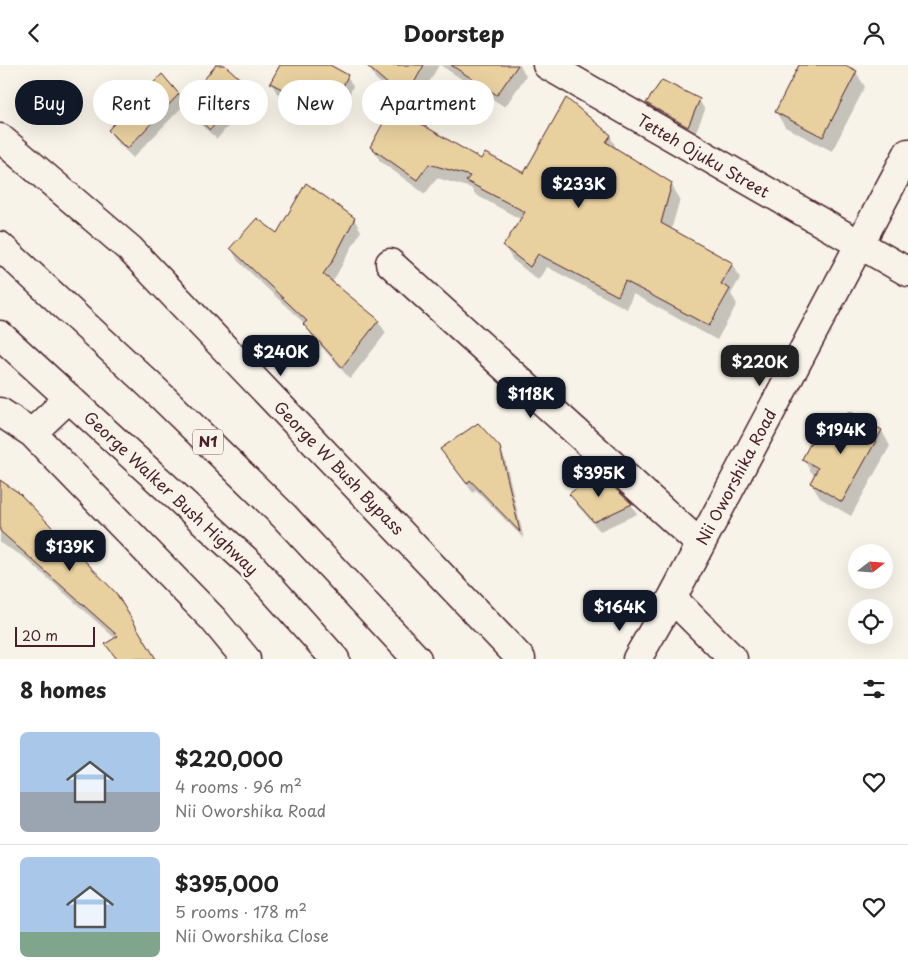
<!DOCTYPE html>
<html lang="en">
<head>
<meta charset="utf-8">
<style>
	:root { --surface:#fff; --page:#f2f2f2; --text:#222; --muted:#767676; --line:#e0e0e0; --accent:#111827 }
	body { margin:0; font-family:"Playpen Sans",sans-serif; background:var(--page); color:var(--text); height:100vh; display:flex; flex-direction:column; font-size:19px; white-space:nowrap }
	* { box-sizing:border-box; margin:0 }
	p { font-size:16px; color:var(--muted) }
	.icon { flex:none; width:28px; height:28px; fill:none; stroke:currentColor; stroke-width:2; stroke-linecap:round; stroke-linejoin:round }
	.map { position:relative; height:594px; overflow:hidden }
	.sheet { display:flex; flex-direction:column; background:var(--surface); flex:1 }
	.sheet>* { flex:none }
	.banner { position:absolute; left:15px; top:15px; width:500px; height:45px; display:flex; gap:10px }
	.needle { width:32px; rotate:73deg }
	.controls { position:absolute; left:848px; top:479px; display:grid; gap:10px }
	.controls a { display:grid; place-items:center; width:45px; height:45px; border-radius:50%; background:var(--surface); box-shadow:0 5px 20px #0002; font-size:25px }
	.scale { position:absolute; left:15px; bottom:12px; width:80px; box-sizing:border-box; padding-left:5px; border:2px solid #4a1f2b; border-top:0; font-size:14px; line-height:18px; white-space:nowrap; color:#4a1f2b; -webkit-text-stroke:4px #f7f3e8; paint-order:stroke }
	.price { position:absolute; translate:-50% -42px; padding:0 11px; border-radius:10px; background:var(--accent); color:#fff; font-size:16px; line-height:32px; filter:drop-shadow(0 1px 2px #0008) }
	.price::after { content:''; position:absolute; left:50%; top:30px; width:15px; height:11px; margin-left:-8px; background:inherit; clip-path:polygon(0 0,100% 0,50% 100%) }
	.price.selected { background:#222; color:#fff }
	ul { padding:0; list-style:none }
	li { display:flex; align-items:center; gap:15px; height:125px; padding:0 20px }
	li+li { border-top:1px solid var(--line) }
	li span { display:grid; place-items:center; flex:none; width:140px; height:100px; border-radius:8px; color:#555 }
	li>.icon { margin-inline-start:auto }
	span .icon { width:60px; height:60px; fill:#fffc; stroke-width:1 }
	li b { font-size:21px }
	h2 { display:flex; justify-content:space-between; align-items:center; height:60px; padding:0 20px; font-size:21px }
	.pill { padding:0 18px; border-radius:22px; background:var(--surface); box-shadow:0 5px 20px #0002; font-size:18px; line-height:45px }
	.pill.selected { background:var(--accent); color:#fff }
	header { display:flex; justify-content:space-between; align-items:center; height:65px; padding:0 20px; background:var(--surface); font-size:22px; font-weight:700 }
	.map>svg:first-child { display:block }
</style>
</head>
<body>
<header><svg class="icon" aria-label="back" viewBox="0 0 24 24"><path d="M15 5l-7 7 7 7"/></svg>Doorstep<svg class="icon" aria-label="person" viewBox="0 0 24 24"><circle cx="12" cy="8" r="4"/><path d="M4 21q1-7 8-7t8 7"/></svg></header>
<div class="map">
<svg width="908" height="594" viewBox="0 0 908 594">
	<rect width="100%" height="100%" fill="#f7f3e8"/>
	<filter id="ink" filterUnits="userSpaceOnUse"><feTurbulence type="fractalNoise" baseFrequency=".02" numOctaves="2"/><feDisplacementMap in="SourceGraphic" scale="10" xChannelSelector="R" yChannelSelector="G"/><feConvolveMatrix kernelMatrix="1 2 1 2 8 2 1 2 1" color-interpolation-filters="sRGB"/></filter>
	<g filter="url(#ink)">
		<!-- shadow -->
		<path fill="#0003" d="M217 0H223L247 21 253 32 217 74 191 51 185 41Z
			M282 0H327L347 11 353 21 337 59 277 28 271 18Z
			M439 0 413 46 376 14 368 1Z
			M440 0H520L526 11 505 42Z
			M800 0H842L856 7 865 22 832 86 785 62 776 47Z
			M178 29 184 40 133 93 115 75 109 65Z
			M699 35 705 45 694 71 654 49 648 38Z
			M610 71 618 86 671 119 680 134 671 165 732 198 740 213 731 229 737 239 717 275 633 229 627 244 547 202 538 215 513 195 504 181 522 155 476 130 471 123 437 113 425 129 380 96 372 82 481 96 525 110Z
			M354 154 361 166 332 218 378 256 386 268 350 314 312 271 305 259 238 196 231 183 278 170Z
			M849 348 882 366 890 381 851 451 820 433 811 418 815 411 812 408 803 394 834 375Z
			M499 383 505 394 524 474 476 425 473 428 442 384Z
			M0 417 115 529 154 594H116L107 579 116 574 24 492 0 478Z
			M571 429 631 439 637 449 600 466 577 440Z"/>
		<!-- building -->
		<path fill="#e8d09f" stroke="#4a1f2b" d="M216 0H225L248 21 210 65 183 40Z
			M280 0H330L348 10 331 49 270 18Z
			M366 0H424L405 34Z
			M451 0H518L497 30Z
			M799 0H845L857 6 823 72 775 47Z
			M162 9 179 29 127 84 108 65Z
			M662 15 700 34 688 62 646 38Z
			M566 33 611 70 606 77 672 118 661 158 733 198 721 219 730 224 709 261 625 216 618 231 538 189 530 202 503 181 525 147 466 116 470 111 429 99 417 115 370 82 392 42 481 94 485 88 524 108Z
			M306 118 355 153 332 197 323 209 379 255 342 302 303 259 307 256 230 183 257 153 277 168Z
			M849 346 882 365 842 437 810 418 818 403 802 394 818 364 833 373Z
			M478 358 500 382 520 467 470 415 467 419 440 384Z
			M597 407 632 439 594 457 569 429Z
			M0 415 19 428 116 528 156 594H117L105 579 118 571 0 466Z"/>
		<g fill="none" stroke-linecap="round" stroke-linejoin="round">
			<defs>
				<path id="minor" d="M547 0 908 207
					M0 73 130 184 521 594
					M390 198 700 479
					M0 347 32 368 213 554 246 594
					M32 368 69 333
					M672 533 733 594
					M637 594 672 533 908 88"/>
				<path id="highway" d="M0 181 156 326 284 451 417 594
					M0 270 250 499 335 594"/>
			</defs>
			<!-- minor casing -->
			<use href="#minor" stroke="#4a1f2b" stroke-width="31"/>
			<!-- highway casing -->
			<use href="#highway" stroke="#4a1f2b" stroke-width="31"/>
			<!-- minor -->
			<use href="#minor" stroke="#f7f3e8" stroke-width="28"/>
			<!-- highway -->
			<use href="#highway" stroke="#f7f3e8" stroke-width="28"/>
		</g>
	</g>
	<g text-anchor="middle" stroke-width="5" stroke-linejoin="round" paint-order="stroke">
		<!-- shield labels -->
		<rect fill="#f7f3e8" stroke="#7e5f64" stroke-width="1" x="193" y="364.5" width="30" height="25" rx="4"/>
		<g font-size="15" font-weight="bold" fill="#4a1f2b">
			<text x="208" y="382">N1</text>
		</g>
		<!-- street labels -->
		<g font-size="16" fill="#4a1f2b" stroke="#f7f3e8">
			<text transform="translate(703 91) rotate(30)" y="6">Tetteh Ojuku Street</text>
			<text transform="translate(339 403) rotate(46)" y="6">George W Bush Bypass</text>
			<text transform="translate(736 412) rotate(-62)" y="6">Nii Oworshika Road</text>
			<text transform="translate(171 428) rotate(43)" y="6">George Walker Bush Highway</text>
		</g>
	</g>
</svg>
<div class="controls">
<a><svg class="needle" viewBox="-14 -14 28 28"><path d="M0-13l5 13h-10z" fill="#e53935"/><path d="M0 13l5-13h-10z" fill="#767676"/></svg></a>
<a><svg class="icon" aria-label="locate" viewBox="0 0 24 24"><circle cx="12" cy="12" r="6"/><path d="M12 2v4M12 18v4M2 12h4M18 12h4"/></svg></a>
</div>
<div class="scale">20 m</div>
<b class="price" style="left:579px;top:144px">$233K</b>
<b class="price" style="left:281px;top:312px">$240K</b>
<b class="price selected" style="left:760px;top:322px">$220K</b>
<b class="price" style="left:531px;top:354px">$118K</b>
<b class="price" style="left:841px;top:390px">$194K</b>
<b class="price" style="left:599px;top:433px">$395K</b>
<b class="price" style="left:70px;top:507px">$139K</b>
<b class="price" style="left:620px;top:567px">$164K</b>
<div class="banner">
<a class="pill selected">Buy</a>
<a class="pill">Rent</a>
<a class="pill">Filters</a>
<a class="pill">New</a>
<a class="pill">Apartment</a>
</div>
</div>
<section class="sheet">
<h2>8 homes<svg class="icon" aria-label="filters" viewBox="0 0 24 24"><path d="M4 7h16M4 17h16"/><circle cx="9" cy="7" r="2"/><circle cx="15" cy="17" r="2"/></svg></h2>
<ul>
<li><span style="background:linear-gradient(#a9c7e8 60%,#9aa5b1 0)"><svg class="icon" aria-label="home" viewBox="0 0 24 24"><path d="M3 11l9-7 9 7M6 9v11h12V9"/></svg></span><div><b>$220,000</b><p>4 rooms · 96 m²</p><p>Nii Oworshika Road</p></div><svg class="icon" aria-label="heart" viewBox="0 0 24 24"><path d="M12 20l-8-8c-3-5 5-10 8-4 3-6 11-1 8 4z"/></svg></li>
<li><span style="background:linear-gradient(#a9c7e8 75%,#7fa58c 0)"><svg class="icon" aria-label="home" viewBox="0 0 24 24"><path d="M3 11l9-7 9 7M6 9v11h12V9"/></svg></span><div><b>$395,000</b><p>5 rooms · 178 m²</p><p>Nii Oworshika Close</p></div><svg class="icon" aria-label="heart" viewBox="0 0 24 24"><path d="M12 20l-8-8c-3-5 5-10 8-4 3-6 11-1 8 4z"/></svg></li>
</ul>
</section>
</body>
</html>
